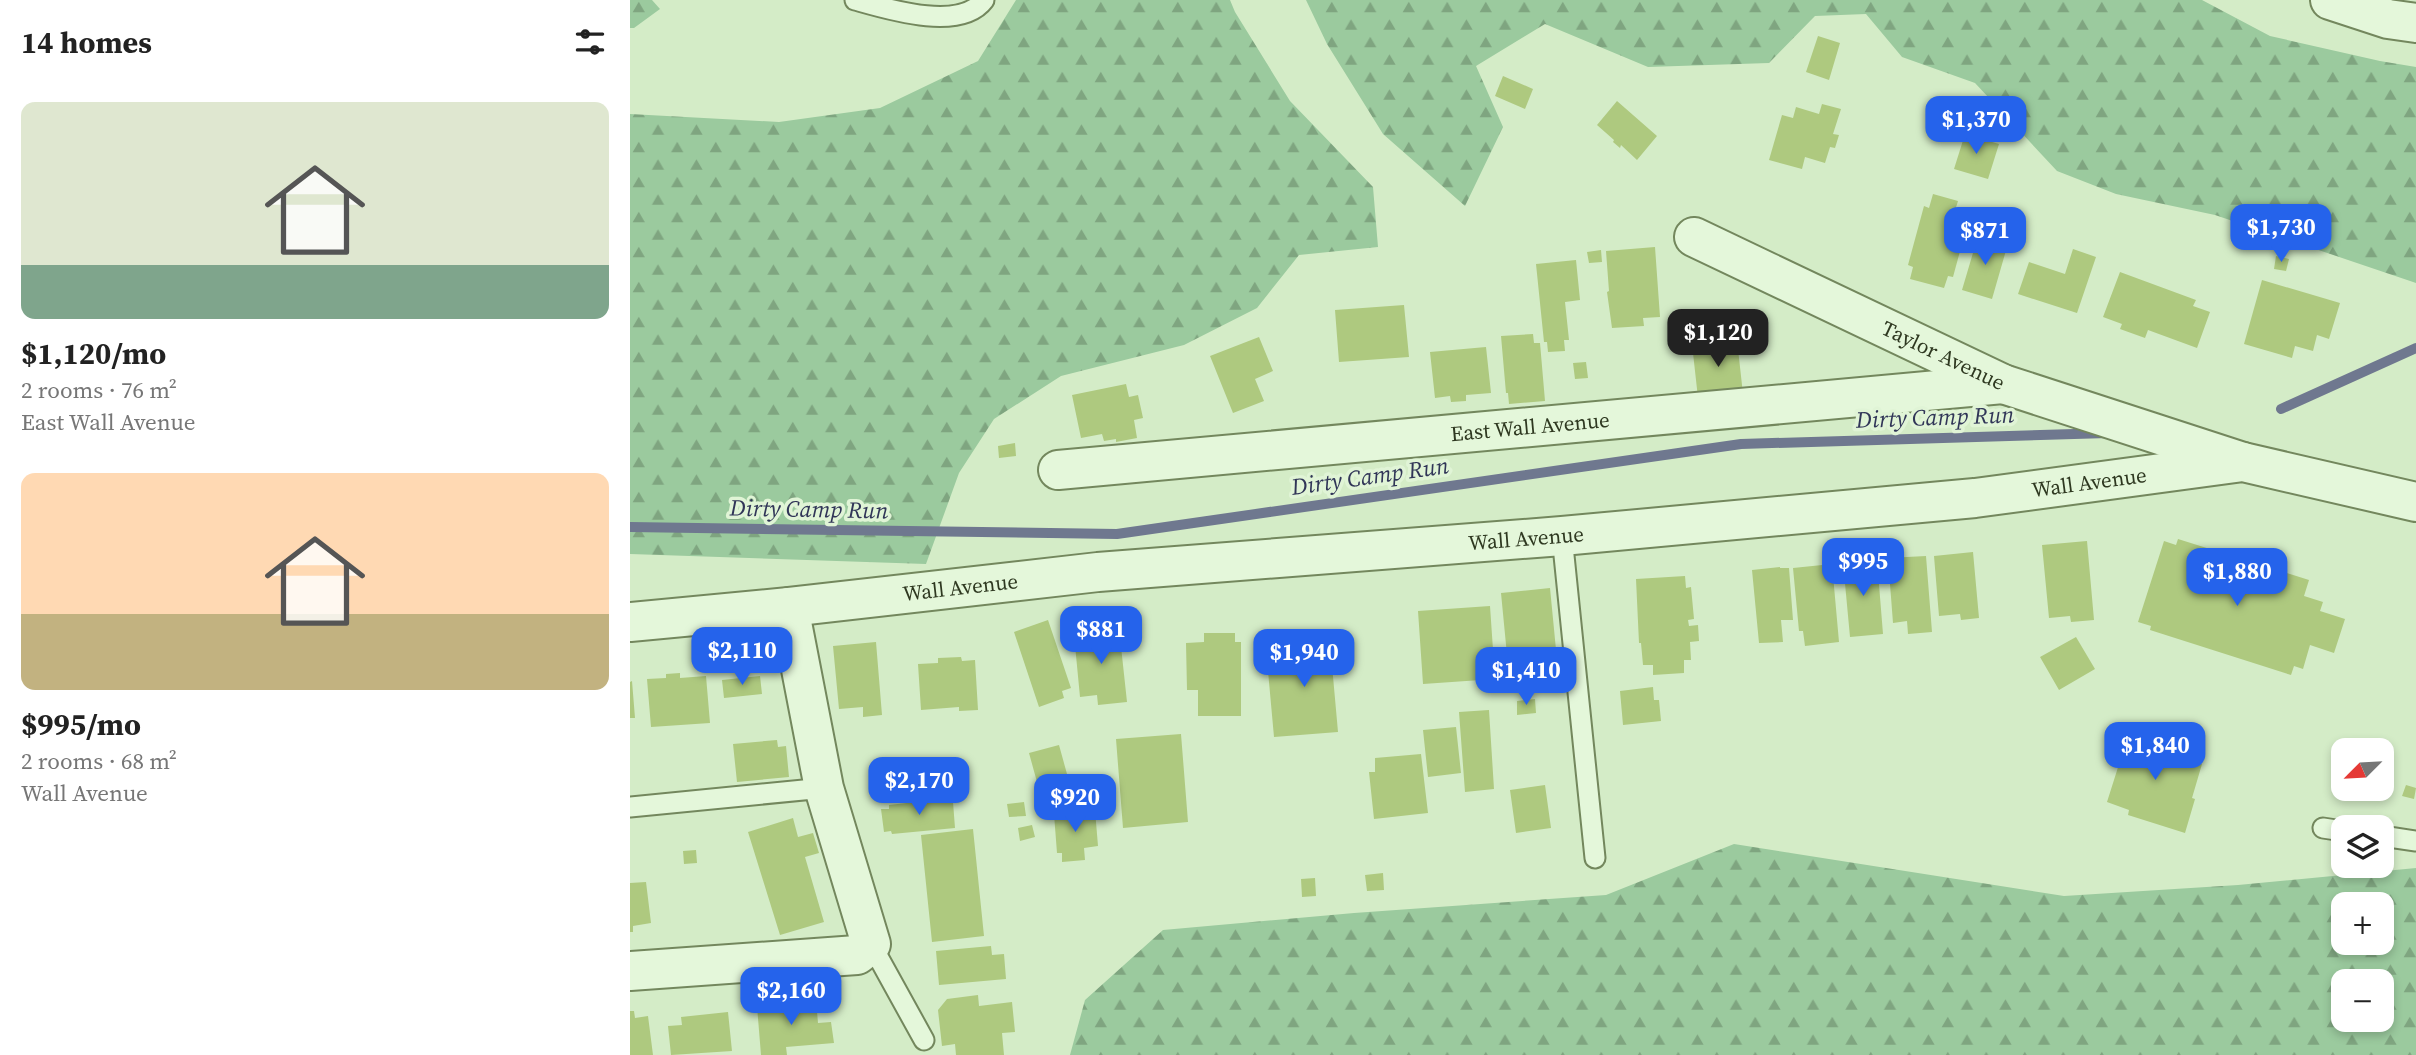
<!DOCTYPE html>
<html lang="en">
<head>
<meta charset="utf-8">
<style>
	:root { --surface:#fff; --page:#f2f2f2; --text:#222; --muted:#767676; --accent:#2563eb }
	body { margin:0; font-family:"Source Serif 4",serif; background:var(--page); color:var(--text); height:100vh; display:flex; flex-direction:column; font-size:26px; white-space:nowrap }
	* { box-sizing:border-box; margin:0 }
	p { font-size:23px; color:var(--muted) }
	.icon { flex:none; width:38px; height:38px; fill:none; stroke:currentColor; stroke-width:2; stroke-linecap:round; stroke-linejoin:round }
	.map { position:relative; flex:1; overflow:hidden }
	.panel { display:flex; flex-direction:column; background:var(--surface); width:630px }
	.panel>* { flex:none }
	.needle { width:46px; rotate:246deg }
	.fabs { position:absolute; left:1701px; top:738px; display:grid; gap:14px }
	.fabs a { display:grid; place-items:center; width:63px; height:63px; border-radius:14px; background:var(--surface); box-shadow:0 4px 10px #0003; font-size:35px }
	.price { position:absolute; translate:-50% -60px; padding:0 16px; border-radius:14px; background:var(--accent); color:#fff; font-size:23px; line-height:46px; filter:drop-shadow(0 2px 4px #0008) }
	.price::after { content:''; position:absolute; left:50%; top:42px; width:21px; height:16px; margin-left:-10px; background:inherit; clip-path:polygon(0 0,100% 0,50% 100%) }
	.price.on { background:#222; color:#fff }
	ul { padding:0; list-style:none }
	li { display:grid; align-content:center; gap:14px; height:371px; padding:0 21px }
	li span { display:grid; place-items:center; height:217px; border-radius:14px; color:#555 }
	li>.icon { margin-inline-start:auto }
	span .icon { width:126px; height:126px; fill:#fffc; stroke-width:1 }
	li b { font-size:30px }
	h2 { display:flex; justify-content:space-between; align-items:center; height:84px; padding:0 21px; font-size:30px }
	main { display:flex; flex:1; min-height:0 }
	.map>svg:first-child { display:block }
</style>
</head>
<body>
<main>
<section class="panel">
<h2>14 homes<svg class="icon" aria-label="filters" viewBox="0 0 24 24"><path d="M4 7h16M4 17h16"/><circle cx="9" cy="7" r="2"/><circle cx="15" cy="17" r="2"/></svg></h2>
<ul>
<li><span style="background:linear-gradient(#dfe7d0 75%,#7fa58c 0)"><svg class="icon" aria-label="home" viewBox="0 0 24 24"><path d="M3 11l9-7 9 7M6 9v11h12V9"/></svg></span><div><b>$1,120/mo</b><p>2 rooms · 76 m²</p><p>East Wall Avenue</p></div></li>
<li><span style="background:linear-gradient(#ffd9b3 65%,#c2b280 0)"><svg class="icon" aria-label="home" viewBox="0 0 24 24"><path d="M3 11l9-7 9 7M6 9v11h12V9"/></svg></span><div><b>$995/mo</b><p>2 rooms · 68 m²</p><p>Wall Avenue</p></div></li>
</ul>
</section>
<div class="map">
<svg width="1786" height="1055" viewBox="0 0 1786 1055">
	<defs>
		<pattern id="forest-firs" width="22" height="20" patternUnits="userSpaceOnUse" patternTransform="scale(1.75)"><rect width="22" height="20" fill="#9bca9e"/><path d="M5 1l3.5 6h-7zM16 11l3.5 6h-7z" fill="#7fa580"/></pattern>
	</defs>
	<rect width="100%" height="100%" fill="#d4ecc7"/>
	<!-- forest -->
	<path fill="url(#forest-firs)" fill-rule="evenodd" d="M0 0H22L30 9 4 28H0Z
		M386 0H600L605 12 660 101 743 187 748 247 669 255 627 308 554 345 431 376 364 419 329 473 296 564 0 554V114L149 122 250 108 348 61Z
		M676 0H1572L1640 36 1750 61 1786 67V283L1585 215 1486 194 1427 171 1345 83 1272 57 1236 14 1185 16 1139 63 1018 67 915 24 846 66 873 127 835 206 753 134 697 44Z
		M1104 844 1434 896 1608 885 1786 868V1055H440L455 1000 533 930 724 913 976 895ZM1713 905H1752V943H1713ZM1713 982H1752V1020H1713Z"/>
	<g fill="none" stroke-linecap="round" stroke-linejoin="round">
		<!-- stream -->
		<path stroke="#6f788f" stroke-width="10" d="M1651 409 1786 348
			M0 527 487 534 1111 444 1478 433"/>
	</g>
	<!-- building -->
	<path fill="#aec97f" d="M1188 36 1210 43 1199 80 1176 72Z
		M873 76 903 89 895 109 865 96Z
		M987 101 1027 136 1007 160 991 145 990 148 983 142 984 140 967 125Z
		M1192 104 1211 109 1203 134 1209 135 1205 148 1200 147 1195 163 1175 157 1172 169 1139 160 1152 115 1163 118 1166 107 1189 114Z
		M1335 134 1369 144 1358 179 1324 169Z
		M1303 194 1328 201 1324 214 1339 218 1323 277 1318 276 1314 288 1280 279 1283 267 1278 265 1294 206 1299 208Z
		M1348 236 1367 241 1368 237 1379 240 1362 299 1332 290Z
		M1025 247 1030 317 1013 318 1014 326 982 328 977 292 979 291 976 251Z
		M1443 249 1466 257 1447 313 1388 294 1399 262 1435 274Z
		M971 250 972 262 959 263 957 252Z
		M1646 256 1659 259 1656 271 1644 269Z
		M946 260 950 300 935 302 939 340H934L935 351 918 352 917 342H914L906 264Z
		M1490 272 1566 300 1563 306 1580 312 1567 348 1518 330 1515 338 1490 329 1492 324 1473 317Z
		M1632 280 1710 303 1699 339 1687 335 1683 351 1665 346 1662 358 1614 344Z
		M774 305 779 357 709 362 705 310Z
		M903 334 904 343H910L915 401 879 404 878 393H876L871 336Z
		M629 337 643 371 625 379 634 401 603 413 580 356Z
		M1107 340 1113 394 1068 398 1062 344Z
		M856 347 861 393 836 395V401L821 402 820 396 805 398 800 352Z
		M956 362 958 378 945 379 943 363Z
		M496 384 499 397 508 395 513 418 504 420 507 438 486 442V439L474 441 472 434 451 438 442 395Z
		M385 443 386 456 369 458 368 446Z
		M1548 539 1679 580 1674 596 1693 602 1690 611 1715 619 1704 653 1680 645 1673 669 1664 666 1661 675 1520 630 1521 626 1508 622 1534 541 1546 545Z
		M1457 541 1464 620 1441 622 1440 616 1419 618 1412 545Z
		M1343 552 1349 618 1331 620 1330 614 1309 616 1304 556Z
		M1296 556 1302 632 1278 634 1277 621 1263 623 1258 558Z
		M1247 560 1253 634 1220 637 1213 562Z
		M1202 564 1209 642 1175 646 1173 631H1169L1163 568Z
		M1150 567V568H1159L1163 620H1151L1153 642 1129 643 1122 570Z
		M1055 576 1056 588 1061 587 1064 619 1058 620 1059 626 1068 625 1069 641 1060 642 1061 660H1054V673L1023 675V665H1013L1011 643H1009L1006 579Z
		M920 588 927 660 897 663 895 653 877 655 871 593Z
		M860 606 865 679 793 684 788 611Z
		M418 620 441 688 432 691 434 698 409 707 384 632Z
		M489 628 497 702 468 705 467 695 450 697 445 645 450 644 449 633Z
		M699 632 708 732 644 737 638 671 646 670 645 652 672 649 671 635Z
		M574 633H605V642H611V716H568V690H557L556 643 574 642Z
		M1446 637 1465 669 1429 690 1410 657Z
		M246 642 252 715 233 717V707L209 709 203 646Z
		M331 657 332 661 345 660 348 710 329 711V707L291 710 288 664 308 663V658Z
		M50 673V678L76 676 80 723 21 727 17 679 36 678V674Z
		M130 676 132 694 94 698 92 680Z
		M2 681 5 718H0V682Z
		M1023 687 1024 700H1029L1031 721 993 725 990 691Z
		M905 699 906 713 887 715V701Z
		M859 710 864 789 835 792 829 712Z
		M826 727 831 773 798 777 793 730Z
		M1503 730 1545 743 1541 754 1572 764 1562 798 1565 799 1555 833 1498 815 1499 810 1477 802 1497 739 1499 740Z
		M551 734 558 822 493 828 486 739Z
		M147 740 148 747 156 746 159 777 107 782 103 744Z
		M429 745 437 774 407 782 399 753Z
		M791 754 798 813 744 819 739 772H745V758Z
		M915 785 921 828 886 833 880 790Z
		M1776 785 1786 788 1784 799 1772 796Z
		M311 799V803L323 802 325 828 262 834 261 831 254 832 251 809H259V805Z
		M394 802 396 816 379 817 377 804Z
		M465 810 468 846 454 848 455 860 432 862V853H427L424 814Z
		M163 818 168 837 183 833 189 853 175 857 194 922 150 935 118 832Z
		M402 825 405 837 390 841 388 828Z
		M343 829 354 936 302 942 291 835Z
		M66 850 67 863 54 864 53 851Z
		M753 873 754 890 737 891 735 875Z
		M685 878 686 896 672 897 671 879Z
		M16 882 21 923 3 926V932H0V883Z
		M361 946 362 955 374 954 376 979 309 985 306 951Z
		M348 995 349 1006 382 1002 385 1032 372 1033 374 1055H326L325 1044 312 1046 308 1010 317 999Z
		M186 1000 188 1023 201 1022 204 1043 156 1047 157 1055H131L127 1006Z
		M0 1011H4L5 1018 18 1016 23 1055H0Z
		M98 1012 102 1051 41 1055 38 1026 52 1025 51 1017Z"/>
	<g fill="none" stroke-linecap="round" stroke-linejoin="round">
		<defs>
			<path id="service" d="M225 0C257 9 330 32 354 0
				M932 536 965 858
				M0 807 194 788
				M1693 828 1713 831
				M1752 836 1786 841
				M241 944 294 1040"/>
			<g id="minor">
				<path d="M1700 0 1758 19 1786 23"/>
				<path id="s1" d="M1064 237 1373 384 1613 462"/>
				<path id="s2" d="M428 470 1373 384"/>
				<path d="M0 971 227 955 241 944 194 788 159 607"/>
			</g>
			<g id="tertiary">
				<path id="s3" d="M0 622 159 607 468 572 932 536 1345 498 1613 462 1786 502"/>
			</g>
		</defs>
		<!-- service casing -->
		<use href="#service" stroke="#73875d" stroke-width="23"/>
		<!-- minor casing -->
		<use href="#minor" stroke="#73875d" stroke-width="42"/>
		<!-- tertiary casing -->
		<use href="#tertiary" stroke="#73875d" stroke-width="42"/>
		<!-- service -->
		<use href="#service" stroke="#e4f7da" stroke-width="19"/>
		<!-- minor -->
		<use href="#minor" stroke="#e4f7da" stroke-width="38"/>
		<!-- tertiary -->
		<use href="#tertiary" stroke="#e4f7da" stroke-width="38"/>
	</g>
	<g text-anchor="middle" stroke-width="7" stroke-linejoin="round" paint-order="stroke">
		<!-- street labels -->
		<g font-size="21" fill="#2e3820" stroke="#e0f4d6">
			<text dy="7" stroke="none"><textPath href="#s1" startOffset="276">Taylor Avenue</textPath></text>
			<text dy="7" stroke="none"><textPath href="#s2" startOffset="474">East Wall Avenue</textPath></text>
			<text dy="7" stroke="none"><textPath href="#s3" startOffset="1466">Wall Avenue</textPath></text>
			<text dy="7" stroke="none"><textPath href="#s3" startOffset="900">Wall Avenue</textPath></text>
			<text dy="7" stroke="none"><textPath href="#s3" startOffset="332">Wall Avenue</textPath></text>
		</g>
		<!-- water labels -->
		<g font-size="23" font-style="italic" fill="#303557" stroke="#e0f4d6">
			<text transform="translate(1305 417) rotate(-2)" y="8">Dirty Camp Run</text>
			<text transform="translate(740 476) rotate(-8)" y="8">Dirty Camp Run</text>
			<text transform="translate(179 509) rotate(1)" y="8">Dirty Camp Run</text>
		</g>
	</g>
</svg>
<div class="fabs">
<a><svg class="needle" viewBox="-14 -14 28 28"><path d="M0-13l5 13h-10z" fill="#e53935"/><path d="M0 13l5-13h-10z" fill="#767676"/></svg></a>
<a><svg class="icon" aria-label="layers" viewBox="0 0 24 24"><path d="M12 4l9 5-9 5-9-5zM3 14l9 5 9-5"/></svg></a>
<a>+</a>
<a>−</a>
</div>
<b class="price" style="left:1346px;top:156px">$1,370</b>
<b class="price" style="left:1651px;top:264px">$1,730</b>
<b class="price" style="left:1355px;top:267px">$871</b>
<b class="price on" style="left:1088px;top:369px">$1,120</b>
<b class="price" style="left:1233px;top:598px">$995</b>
<b class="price" style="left:1607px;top:608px">$1,880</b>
<b class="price" style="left:471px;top:666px">$881</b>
<b class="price" style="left:112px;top:687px">$2,110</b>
<b class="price" style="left:674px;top:689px">$1,940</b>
<b class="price" style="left:896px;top:707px">$1,410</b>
<b class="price" style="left:1525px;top:782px">$1,840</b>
<b class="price" style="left:289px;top:817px">$2,170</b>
<b class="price" style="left:445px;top:834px">$920</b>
<b class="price" style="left:161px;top:1027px">$2,160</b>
</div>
</main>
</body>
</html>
